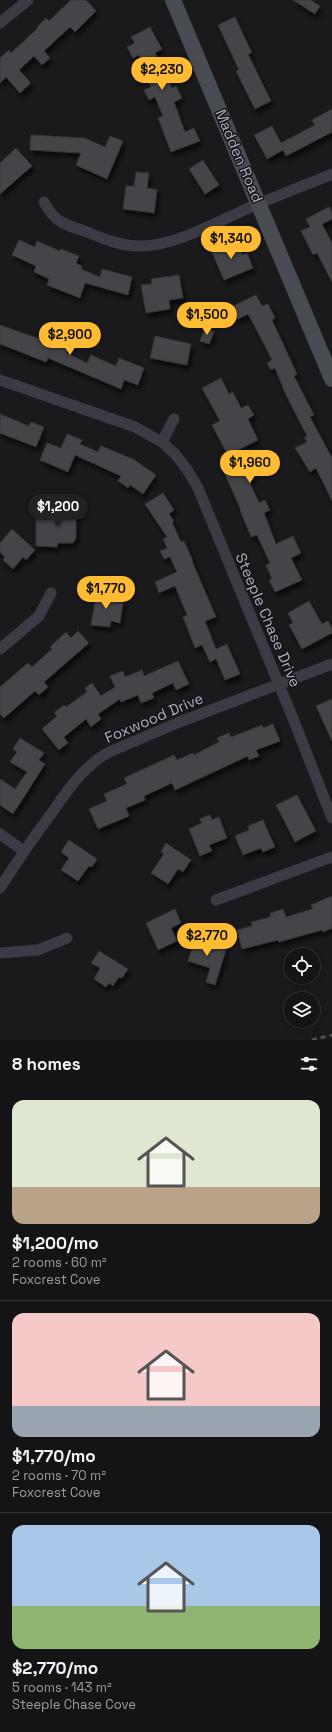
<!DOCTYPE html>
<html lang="en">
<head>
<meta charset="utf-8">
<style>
	:root { --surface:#141416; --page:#1d1d1f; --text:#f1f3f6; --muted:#9d9ea1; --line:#333335; --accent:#ffbb31 }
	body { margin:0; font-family:"Space Grotesk",sans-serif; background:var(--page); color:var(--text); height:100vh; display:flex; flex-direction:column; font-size:15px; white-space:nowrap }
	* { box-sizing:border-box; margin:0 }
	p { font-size:13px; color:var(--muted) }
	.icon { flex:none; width:22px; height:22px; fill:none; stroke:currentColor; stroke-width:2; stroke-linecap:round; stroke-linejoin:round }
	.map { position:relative; height:1040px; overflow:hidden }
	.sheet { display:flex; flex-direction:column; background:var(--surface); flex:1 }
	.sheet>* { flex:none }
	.controls { position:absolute; left:284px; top:948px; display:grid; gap:8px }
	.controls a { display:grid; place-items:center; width:36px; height:36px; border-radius:50%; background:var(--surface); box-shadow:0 2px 6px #0003,0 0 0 1px var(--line); font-size:20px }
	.price { position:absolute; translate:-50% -34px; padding:0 9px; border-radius:14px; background:var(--accent); color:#111; font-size:13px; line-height:26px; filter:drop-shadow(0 1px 2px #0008) }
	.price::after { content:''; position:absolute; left:50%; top:24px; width:12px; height:9px; margin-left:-6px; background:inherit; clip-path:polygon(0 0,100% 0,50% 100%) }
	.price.active { background:#222; color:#fff }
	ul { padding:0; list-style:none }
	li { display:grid; align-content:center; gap:8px; height:212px; padding:0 12px }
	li+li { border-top:1px solid var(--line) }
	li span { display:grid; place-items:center; height:124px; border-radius:12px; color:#555 }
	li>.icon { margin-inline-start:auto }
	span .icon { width:72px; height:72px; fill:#fffc; stroke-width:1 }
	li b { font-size:17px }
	h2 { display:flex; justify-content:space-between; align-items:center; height:48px; padding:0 12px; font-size:17px }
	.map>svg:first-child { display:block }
</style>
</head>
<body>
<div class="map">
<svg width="332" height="1040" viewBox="0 0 332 1040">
	<defs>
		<filter id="shadow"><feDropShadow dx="2.5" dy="4.5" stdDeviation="2" flood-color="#0009"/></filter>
	</defs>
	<rect width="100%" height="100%" fill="#1a1a1d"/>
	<!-- building -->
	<path fill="#44454a" stroke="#343439" filter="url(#shadow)" d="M71 0H86L96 11 75 32 70 27 44 51 50 58 42 65 34 56 19 70 31 83 20 93 6 77 0 83V58L9 50 11 53 38 28 37 27 46 18 49 21Z
		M293 0H311L320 6 315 14Z
		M235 17 252 53 248 54 271 101 255 109 236 71 239 70 218 25Z
		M150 27 162 49 155 53 172 88 176 86 182 98 174 102 185 132 194 128 200 141 171 152 158 118 163 116 155 97 149 100 144 90 151 87 145 74 148 72 139 55 133 58 127 47 135 43 131 37Z
		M332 109V132L286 156 283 150 267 159 254 135 272 126 281 143 315 125 312 120Z
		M31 135 84 138 105 147 110 136 123 141 107 179 76 165 81 153 30 150Z
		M16 148 32 166 0 194V163Z
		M203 160 219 185 205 194 189 169Z
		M136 172 149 173 147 188 157 190 154 213 123 209 126 186H134Z
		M329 207 332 212V219L322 224 332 243V282L317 253 313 255 301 231 310 227 306 219Z
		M19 240 35 247 37 241 60 251 61 249 79 256 76 263 82 266 81 269 100 277 102 269 132 277 128 295 85 283 80 298 47 285 49 279 34 272 36 266 12 255Z
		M236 240 242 255 247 253 253 268 224 280 211 250Z
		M179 275 183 298 169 300 170 309 146 313 141 285 152 284 151 279Z
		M256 295 262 306 268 304 275 318 272 320 297 374 294 376 314 415 310 417 332 458V501L316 468 310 472 295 448 307 442 304 438 307 436 286 395 275 368 271 370 267 363 272 360 264 344 248 314 238 319 231 307Z
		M0 325 40 339 45 327 71 338 66 353 87 363 91 355 116 366 119 358 144 368 138 385 124 380 121 389 48 358 46 362 0 344Z
		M205 328 214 332 209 344 200 341Z
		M155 336 191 344 187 365 150 358Z
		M221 378 229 394 233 392 241 408 248 405 254 415 248 419 258 440 236 451 245 470 250 468 254 476 248 479 259 503 265 500 270 510 264 513 276 544 293 536 301 553 291 558 302 580 275 592 269 580 272 579 266 565 270 563 257 535 251 537 240 510H241L222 468 232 463 212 425 220 421 202 388Z
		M0 414 29 426 31 422 44 427 36 447 0 433Z
		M67 434 82 440 80 444 98 452 101 446 133 459 156 475 143 494 130 485 128 488 118 481 121 476 75 455 68 472 40 460 47 443 61 448Z
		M163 493 174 510 169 514 174 521 172 522 181 542 184 541 193 561H192L216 617 205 621 216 649 227 644 240 674 225 680 216 659 210 662 202 645 195 648 183 617 187 615 175 586 159 593 155 582 177 572 170 557 164 559 160 551 167 548 163 539 167 537 145 504Z
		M69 501 82 507 76 520V538L73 543H58L57 547 36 546V518H61Z
		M12 529 35 550 26 560 23 557 13 569 3 560 5 557 0 552V543Z
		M97 591 110 593 113 602 123 603 120 623 111 621 110 627 91 625Z
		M309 601 322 624 328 621 332 628V633L302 649 289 625 293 623 288 613Z
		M78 631 89 643 44 682 48 687 39 695 35 691 4 718 0 714V687L28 663 32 667 52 649 50 647 66 632 71 638Z
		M178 661 189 684 176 690 173 683 152 693 154 698 141 703 138 695 121 702 120 699 98 714 101 719 91 727 86 719 64 737 68 743 59 750 42 729 57 716 54 713 64 705 66 707 87 692 85 688 92 683 101 696 115 687 110 676 123 671 125 677 142 670 144 676Z
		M332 699V741L316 706Z
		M273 724 280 741 256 750 259 756 249 760 248 756 175 790 172 783 144 796 145 800 126 808 129 816 98 829 89 809 107 801 104 794 127 784 124 778 174 755 177 760 193 753 194 755 219 742 217 738 229 733 231 737 262 725 263 728Z
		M20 738 44 753 39 760 45 764 13 814 0 805V779L15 789 27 772 10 762 17 752 13 749Z
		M297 795 316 831 295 842 276 805Z
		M210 815 212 820 219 817 227 838 209 845 212 851 200 856 189 829 202 823 200 819Z
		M263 820 275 847 263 852 261 848 243 855 235 836 249 830 248 826Z
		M69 840 97 859 92 867 89 866 78 881 61 870 69 858 61 852Z
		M166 843 191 860 183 872 178 869 168 884 151 873 164 854 161 852Z
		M332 896V928L323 932 322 930 279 942 278 940 242 949 237 930 252 926 251 922 271 917 270 913 283 909 286 917 313 909 311 905Z
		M175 909 181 923 171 928 177 941 158 950 146 923Z
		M197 934 209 938 207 944 226 950 215 985 206 982 210 968 188 961Z
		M99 951 128 969 122 978 119 977 113 986 109 983 106 987 94 979 100 968 91 963Z"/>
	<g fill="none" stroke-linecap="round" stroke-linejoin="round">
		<!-- street -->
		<path stroke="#3b3c43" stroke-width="11" d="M0 23 28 0
			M44 202C55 223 66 225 87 232 104 239 121 246 139 246 174 247 221 220 253 206 279 195 306 185 332 174
			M0 380 135 427 151 436 162 442 176 455 188 471 198 488 294 721 332 818
			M162 442 174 419
			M0 649 39 616 51 593
			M0 834 24 851
			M0 888C16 863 33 838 51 814 67 791 82 768 107 753L177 723 332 664
			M216 900 332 857
			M0 953 38 950 67 938"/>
		<!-- secondary -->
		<path stroke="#494b53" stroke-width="16" d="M173 0 332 379"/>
		<!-- rail -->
		<path stroke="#4e5058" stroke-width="3" stroke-dasharray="5 4" stroke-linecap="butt" d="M312 1040 332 1035"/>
	</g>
	<g text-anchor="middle" stroke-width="3" stroke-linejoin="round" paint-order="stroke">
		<!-- street labels -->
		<g font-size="15" fill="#acb1be" stroke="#151518">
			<text transform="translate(239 156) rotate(67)" y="5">Madden Road</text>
			<text transform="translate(268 620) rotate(67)" y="5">Steeple Chase Drive</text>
			<text transform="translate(154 718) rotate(-23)" y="5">Foxwood Drive</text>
		</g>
	</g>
</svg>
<div class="controls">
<a><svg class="icon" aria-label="locate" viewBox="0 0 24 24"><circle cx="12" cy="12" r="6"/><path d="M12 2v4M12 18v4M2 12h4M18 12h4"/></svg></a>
<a><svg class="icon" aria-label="layers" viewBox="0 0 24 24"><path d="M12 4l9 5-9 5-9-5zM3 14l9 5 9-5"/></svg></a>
</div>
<b class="price" style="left:162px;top:91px">$2,230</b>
<b class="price" style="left:231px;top:260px">$1,340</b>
<b class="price" style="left:207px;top:336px">$1,500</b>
<b class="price" style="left:70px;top:356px">$2,900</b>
<b class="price" style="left:250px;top:484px">$1,960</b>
<b class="price active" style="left:58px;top:528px">$1,200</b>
<b class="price" style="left:106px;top:610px">$1,770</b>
<b class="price" style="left:207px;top:957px">$2,770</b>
</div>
<section class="sheet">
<h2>8 homes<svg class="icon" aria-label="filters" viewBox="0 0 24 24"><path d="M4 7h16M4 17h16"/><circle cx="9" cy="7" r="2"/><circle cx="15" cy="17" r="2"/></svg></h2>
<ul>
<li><span style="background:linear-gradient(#dfe7d0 70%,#b9a48a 0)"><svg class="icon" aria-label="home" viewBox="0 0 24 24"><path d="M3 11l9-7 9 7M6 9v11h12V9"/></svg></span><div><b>$1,200/mo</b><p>2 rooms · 60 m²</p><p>Foxcrest Cove</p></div></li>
<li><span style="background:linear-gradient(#f6c9c9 75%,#9aa5b1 0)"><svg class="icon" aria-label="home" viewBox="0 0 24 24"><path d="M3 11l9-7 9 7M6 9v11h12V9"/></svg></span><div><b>$1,770/mo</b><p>2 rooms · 70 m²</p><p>Foxcrest Cove</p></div></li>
<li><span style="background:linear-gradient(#a9c7e8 65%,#8fb573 0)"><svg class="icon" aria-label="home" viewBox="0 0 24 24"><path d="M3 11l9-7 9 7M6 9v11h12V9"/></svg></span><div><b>$2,770/mo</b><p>5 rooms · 143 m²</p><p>Steeple Chase Cove</p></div></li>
</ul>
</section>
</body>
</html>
